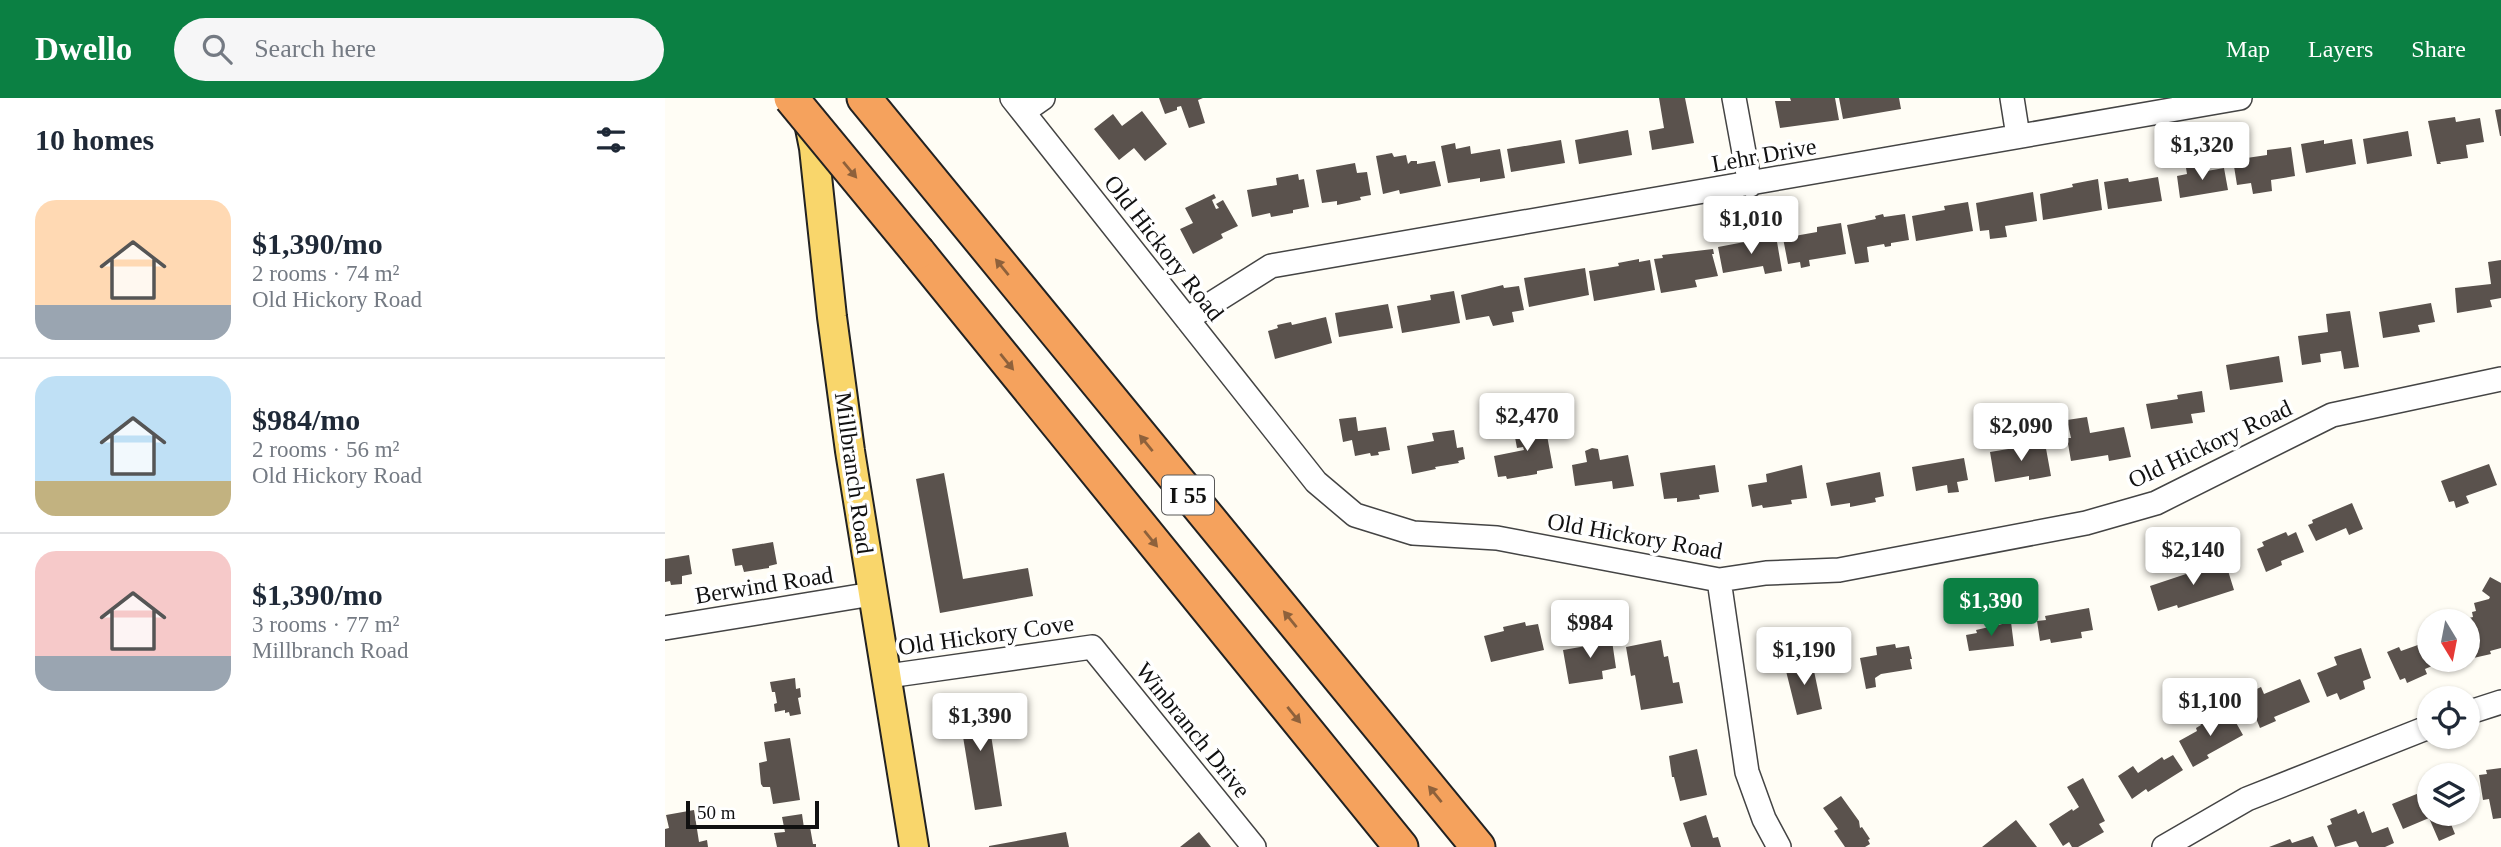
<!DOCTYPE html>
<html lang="en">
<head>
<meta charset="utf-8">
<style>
	:root { --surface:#fff; --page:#f6f6f7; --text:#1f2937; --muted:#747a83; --line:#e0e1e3; --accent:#0b8043 }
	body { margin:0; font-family:"Times New Roman",serif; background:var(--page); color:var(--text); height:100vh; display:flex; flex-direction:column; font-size:26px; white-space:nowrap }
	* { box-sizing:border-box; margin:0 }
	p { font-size:23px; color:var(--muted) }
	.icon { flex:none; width:38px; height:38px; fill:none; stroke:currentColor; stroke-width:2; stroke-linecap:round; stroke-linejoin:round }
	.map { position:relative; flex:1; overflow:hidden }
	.sheet { display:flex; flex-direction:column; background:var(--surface); width:665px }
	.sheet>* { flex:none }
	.needle { width:46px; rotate:170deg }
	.fabs { position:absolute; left:1752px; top:511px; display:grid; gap:14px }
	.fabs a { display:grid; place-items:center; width:63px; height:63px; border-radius:50%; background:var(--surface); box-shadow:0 2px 5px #0004; font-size:35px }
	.scale { position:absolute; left:21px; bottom:18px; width:133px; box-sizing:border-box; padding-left:7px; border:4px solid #111; border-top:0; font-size:19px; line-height:24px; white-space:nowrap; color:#111; -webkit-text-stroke:5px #fff; paint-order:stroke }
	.price { position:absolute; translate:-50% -60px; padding:0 16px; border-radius:7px; background:#fff; color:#222; font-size:23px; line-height:46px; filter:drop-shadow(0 2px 4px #0008) }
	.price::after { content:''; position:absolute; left:50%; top:42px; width:21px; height:16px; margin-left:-10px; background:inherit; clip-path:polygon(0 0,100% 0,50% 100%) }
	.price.on { background:var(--accent); color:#fff }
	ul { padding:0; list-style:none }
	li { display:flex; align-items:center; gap:21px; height:175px; padding:0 35px }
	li+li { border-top:2px solid var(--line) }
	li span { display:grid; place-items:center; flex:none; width:196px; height:140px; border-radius:21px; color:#555 }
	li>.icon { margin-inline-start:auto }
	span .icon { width:84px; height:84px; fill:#fffc; stroke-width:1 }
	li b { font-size:30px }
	h2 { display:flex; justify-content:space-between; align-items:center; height:84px; padding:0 35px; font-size:30px }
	header { display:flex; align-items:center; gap:42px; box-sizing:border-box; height:98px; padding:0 35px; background:var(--accent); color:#fff }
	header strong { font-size:33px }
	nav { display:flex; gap:38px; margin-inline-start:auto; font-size:24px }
	.search { width:490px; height:63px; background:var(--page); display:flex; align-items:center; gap:18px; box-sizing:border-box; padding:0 24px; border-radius:38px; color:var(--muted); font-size:26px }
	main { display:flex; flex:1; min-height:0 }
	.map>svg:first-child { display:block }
</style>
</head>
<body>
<header>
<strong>Dwello</strong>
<div class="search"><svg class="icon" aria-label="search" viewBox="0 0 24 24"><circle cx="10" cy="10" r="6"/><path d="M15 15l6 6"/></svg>Search here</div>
<nav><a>Map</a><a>Layers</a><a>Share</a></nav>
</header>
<main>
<section class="sheet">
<h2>10 homes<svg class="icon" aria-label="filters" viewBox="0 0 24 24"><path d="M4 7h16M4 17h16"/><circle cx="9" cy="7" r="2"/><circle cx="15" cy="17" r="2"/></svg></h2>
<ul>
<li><span style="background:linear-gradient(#ffd9b3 75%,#9aa5b1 0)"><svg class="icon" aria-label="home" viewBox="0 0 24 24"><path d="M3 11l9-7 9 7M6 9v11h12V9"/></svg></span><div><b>$1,390/mo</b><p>2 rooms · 74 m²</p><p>Old Hickory Road</p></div></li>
<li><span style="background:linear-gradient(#bfe0f5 75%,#c2b280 0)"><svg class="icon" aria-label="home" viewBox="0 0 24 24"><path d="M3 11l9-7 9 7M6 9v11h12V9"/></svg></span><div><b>$984/mo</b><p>2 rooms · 56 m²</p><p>Old Hickory Road</p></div></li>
<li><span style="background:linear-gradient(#f6c9c9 75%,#9aa5b1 0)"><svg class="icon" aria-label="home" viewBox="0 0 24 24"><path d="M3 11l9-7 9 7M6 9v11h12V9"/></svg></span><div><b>$1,390/mo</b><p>3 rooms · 77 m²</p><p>Millbranch Road</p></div></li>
</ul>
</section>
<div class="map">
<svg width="1836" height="749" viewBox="0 0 1836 749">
	<rect width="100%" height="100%" fill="#fffdf5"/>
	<!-- building -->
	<path fill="#5a524d" d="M494 0H538L533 2 540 25 524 30 516 8 512 9V12L500 16Z
		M994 0H1020L1029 45 987 52 984 33 999 30Z
		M1125 0H1170L1174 22 1115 30 1110 3H1126Z
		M1174 0H1234L1236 11 1178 21Z
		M1836 11V38H1835L1830 12Z
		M477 13 502 46 480 63 469 50 454 62 429 31 448 16 457 28Z
		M1790 19 1791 24 1815 20 1819 44 1801 47 1803 60 1775 64 1776 66H1772L1763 23Z
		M963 32 967 57 914 66 910 42Z
		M1743 33 1747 58 1702 66 1698 41Z
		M1687 41 1691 66 1641 75 1636 46 1659 42V46Z
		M896 42 900 65 846 74 842 51Z
		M790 45 791 51 805 48 806 56 835 51 840 80 815 84V80L783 85 776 48Z
		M1626 49 1630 78 1606 82 1607 93 1588 96 1586 85 1572 87 1568 62 1602 57V52Z
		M727 55 729 59 741 57 743 66 746 63H752V66L770 63 776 88 735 96 734 92 718 96 711 58Z
		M690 65 692 75 702 74 706 97 695 99 696 102 672 107V103L657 105 651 72Z
		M1541 67 1542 73 1559 70 1563 92 1515 100 1512 78 1522 76 1521 70Z
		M633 76 634 82 639 81 644 109 628 112V115L606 119 605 115 587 119 582 92 612 87 611 80Z
		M1493 79 1497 103 1443 111 1439 84 1463 80 1464 84Z
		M1433 81 1437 112 1378 122 1375 96 1408 89 1407 86Z
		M1368 94 1372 123 1340 128 1342 139 1325 141 1324 132 1315 133 1311 105Z
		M549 96 551 100 547 102 551 111 554 110 551 106 558 102 573 128 556 136 558 140 528 156 515 131 528 125 520 110Z
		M1303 104 1308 133 1251 143 1247 118 1280 112 1279 108Z
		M1218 116 1219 119 1240 116 1244 142 1226 145V148L1220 149 1219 146 1202 149 1204 164 1190 166 1182 127 1211 121 1210 118Z
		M1176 125 1181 156 1144 162 1145 168 1136 170 1135 164 1123 166 1118 140 1152 134V129Z
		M1111 138 1117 173 1100 176 1098 168 1058 175 1053 149Z
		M1048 151 1049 156H1047L1053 178 1030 182 1032 189 996 195 989 161 998 160 997 157Z
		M974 161V164L985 162 990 192 929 203 924 173 954 168 953 165Z
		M1836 162V200L1825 202 1827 209 1792 215 1790 190 1826 186 1823 164Z
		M920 170 924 197 864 209 859 180Z
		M838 187 839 190 854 188 859 212 847 214 849 224 828 228 824 218 801 222 796 197Z
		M789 193 795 225 737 235 732 208 766 202 765 197Z
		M1766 205 1770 224 1753 227 1755 234 1718 240 1714 214Z
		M723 206 728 230 674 239 670 215Z
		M1685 213 1694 269 1679 271 1676 253 1655 256 1656 264 1637 267 1633 238 1663 234 1661 216Z
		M661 219 667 245 610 261 603 233 613 230 612 227 626 224 627 227Z
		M1614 258 1618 284 1565 292 1561 267Z
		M1537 293 1540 314 1526 316 1528 325 1486 331 1481 306 1513 301 1512 297Z
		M691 319 693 333 721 329 725 352 713 354 714 357 706 358 705 355 690 358 687 342 678 344 674 321Z
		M1422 319 1425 335 1459 329 1466 359 1444 363 1443 357 1406 363 1402 340H1406L1402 322Z
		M879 321 888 370 872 373V376L842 381 841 378 833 379 829 358 859 352 858 349 852 350 849 334 856 333 855 326Z
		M789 332 792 350 798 349 800 361 793 363 794 365 770 369 771 371 747 376 742 348 769 343 767 335Z
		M1380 345 1386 378 1364 382V378L1330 384 1325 354Z
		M927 350 933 351 935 362 963 357 969 388 948 391 947 383 910 388 907 367 922 364 920 353Z
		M1299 360 1303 382 1292 384 1294 394 1283 395 1282 387 1251 393 1247 369Z
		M1824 366 1832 387 1801 398 1804 405 1791 410 1789 403 1784 404 1776 383Z
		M1050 367 1054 394 1034 397 1035 401 1012 404V400L999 401 995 375Z
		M1137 367 1142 400 1126 402 1127 406 1098 410 1097 407 1087 409 1083 387 1102 384 1101 376Z
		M1215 374 1219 398 1210 400 1211 404 1185 409V405L1166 408 1161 385Z
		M279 375 298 481 363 470 368 498 275 515 251 381Z
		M1687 405 1698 431 1684 437 1681 430 1651 443 1643 427 1648 425 1647 422Z
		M1621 434 1623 438 1631 434 1639 454 1616 463 1617 467 1601 474 1592 451 1599 448 1597 444Z
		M108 444 112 466 104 468V470L79 474 77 467 70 468 67 451Z
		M24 457 27 476 17 478V486L6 487 5 483 0 484V461Z
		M1560 463 1569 492 1513 510 1512 507 1493 513 1485 488Z
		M1825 479 1836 485V550L1825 553 1826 556 1804 561 1802 523 1796 522 1808 519 1807 514 1811 513 1809 505 1824 501 1825 499 1817 493Z
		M1424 510 1428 532 1416 534 1417 540 1386 545 1385 541 1375 543 1372 523 1381 522 1380 518Z
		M860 524 861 528 873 526 879 552 826 564 819 538 839 533 838 529Z
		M1346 524 1349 548 1304 553 1301 537 1312 535 1311 532Z
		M946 536 951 570 937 573 938 581 904 586 898 552 927 547 926 540Z
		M996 542 999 559 1003 558 1008 585 1014 584 1018 605 976 612 970 577 966 578 961 549Z
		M1764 543V562H1781L1760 571 1762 576 1742 585 1740 580 1735 582 1722 554 1734 549 1736 553Z
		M1230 546 1231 550 1244 548 1247 561H1245L1247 571 1216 576 1210 580 1211 589 1201 591 1195 560 1212 557 1211 549Z
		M1696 550 1706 580 1698 583 1700 591 1675 602 1672 595 1662 599 1652 575 1672 567 1669 559Z
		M1140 558 1142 568 1146 567 1149 573 1157 611 1132 617 1121 573 1126 572 1124 562Z
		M130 580 131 591 135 590 136 599 133 600 136 616 125 618 124 614 120 615V612L110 614 109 606 112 605 110 594H107L105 584Z
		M1635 581 1645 604 1609 619 1611 623 1595 630 1581 596 1596 589 1599 596Z
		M320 598 337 708 310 712 292 602Z
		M1565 614 1578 637 1542 657 1544 660 1528 669 1514 643 1532 633 1531 630 1536 627 1535 625 1545 619H1550L1552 622Z
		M125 640 135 702 108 706 105 689H98L96 686 94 665 102 663 99 644Z
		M1032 651 1042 697 1015 703 1009 679H1007L1004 658Z
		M1508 657 1518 672 1483 694 1481 691 1467 701 1453 678 1468 668 1473 675 1497 659 1499 662Z
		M1836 670V720L1828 721 1824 701 1818 702 1814 677 1822 676 1821 672Z
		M1418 680 1440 723 1434 726 1439 734 1413 749H1407L1404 744 1398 748 1384 726 1407 711 1408 713 1414 709 1402 689Z
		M1764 691V716H1782L1790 736 1774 743 1764 720 1738 731 1727 706Z
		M1176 698 1194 723 1195 730 1197 729 1205 741 1203 742 1205 746 1200 749H1180L1169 733 1173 731 1158 710Z
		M1691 711 1693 716 1699 713 1707 735 1723 729 1729 745 1720 749H1694L1691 743 1670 749 1662 728 1667 726 1665 721Z
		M29 712 34 744 42 742 43 749H0V731L4 730 1 717Z
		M137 716 139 730 145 729 148 746H151V749H112L109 735 120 734 117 719Z
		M1041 717 1048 740 1053 739 1056 749H1026L1018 725Z
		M1351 722 1372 749H1317Z
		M401 734 404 749H324V748Z
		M534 734 546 749H515Z
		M1648 738 1653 749H1604L1625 741 1627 745Z"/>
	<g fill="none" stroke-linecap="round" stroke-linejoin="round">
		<defs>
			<path id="minor" d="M347 0 651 384 690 417 748 435 832 440 1054 482 1101 475 1174 472 1421 425 1491 405 1667 317 1836 281
				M1069 0 1085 87
				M1347 0 1353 38
				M358 14 378 0
				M522 221 606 168 1575 0
				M1054 482 1082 674 1099 721 1114 749
				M0 530 207 496
				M223 578 427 549 589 749
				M1802 615 1836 604
				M1499 749 1582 701 1764 629"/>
			<path id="major" d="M143 20 149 50 167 219 185 353 249 749"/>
			<path id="highway" d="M199 0 813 749
				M253 154 736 749"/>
		</defs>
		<!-- minor casing -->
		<use href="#minor" stroke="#444" stroke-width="26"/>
		<!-- major casing -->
		<use href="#major" stroke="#222" stroke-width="32"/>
		<!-- highway casing -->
		<use href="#highway" stroke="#222" stroke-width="37"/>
		<!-- minor -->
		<use href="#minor" stroke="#fff" stroke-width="23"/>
		<!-- major -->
		<use href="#major" stroke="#f9d66b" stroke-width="28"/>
		<!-- highway -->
		<use href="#highway" stroke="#f5a25d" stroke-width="33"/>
		<defs>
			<path id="highway-bridge" d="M126 0 253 154"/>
		</defs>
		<!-- highway-bridge casing -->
		<use href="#highway-bridge" stroke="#222" stroke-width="37" stroke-linecap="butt"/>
		<!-- highway-bridge -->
		<use href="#highway-bridge" stroke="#f5a25d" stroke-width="33"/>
	</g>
	<!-- one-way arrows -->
	<defs><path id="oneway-solid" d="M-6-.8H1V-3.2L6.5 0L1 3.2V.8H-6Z" transform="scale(1.75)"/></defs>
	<g fill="#8e613b">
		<use href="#oneway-solid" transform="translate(185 72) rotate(50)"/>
		<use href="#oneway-solid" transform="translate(337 169) rotate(-129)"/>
		<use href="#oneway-solid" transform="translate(342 264) rotate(51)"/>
		<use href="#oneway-solid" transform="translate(481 345) rotate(-129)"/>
		<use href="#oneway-solid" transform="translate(486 441) rotate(51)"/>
		<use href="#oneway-solid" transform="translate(625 521) rotate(-129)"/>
		<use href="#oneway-solid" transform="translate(629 617) rotate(51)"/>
		<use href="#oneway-solid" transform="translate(770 696) rotate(-129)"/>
	</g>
	<g text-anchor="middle" stroke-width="7" stroke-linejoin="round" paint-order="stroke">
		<!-- shield labels -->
		<rect fill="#fff" stroke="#585858" stroke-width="2" x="497" y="377.5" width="52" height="39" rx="5"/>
		<g font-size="23" font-weight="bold" fill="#111">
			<text x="523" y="405">I 55</text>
		</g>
		<!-- street labels -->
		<g font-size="24" fill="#111" stroke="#fff">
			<text transform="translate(1099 57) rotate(-10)" y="8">Lehr Drive</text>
			<text transform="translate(499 150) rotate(52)" y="8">Old Hickory Road</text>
			<text transform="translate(1545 346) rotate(-25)" y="8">Old Hickory Road</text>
			<text transform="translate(189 375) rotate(82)" y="8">Millbranch Road</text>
			<text transform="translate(970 438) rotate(10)" y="8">Old Hickory Road</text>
			<text transform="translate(99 487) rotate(-9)" y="8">Berwind Road</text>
			<text transform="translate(321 537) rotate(-8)" y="8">Old Hickory Cove</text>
			<text transform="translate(528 632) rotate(51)" y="8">Winbranch Drive</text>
		</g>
	</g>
</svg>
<div class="fabs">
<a><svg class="needle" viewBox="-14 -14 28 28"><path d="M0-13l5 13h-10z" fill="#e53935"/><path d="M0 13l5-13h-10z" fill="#747a83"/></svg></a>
<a><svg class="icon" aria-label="locate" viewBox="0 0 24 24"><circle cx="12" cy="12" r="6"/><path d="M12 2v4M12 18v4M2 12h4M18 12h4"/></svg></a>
<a><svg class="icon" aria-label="layers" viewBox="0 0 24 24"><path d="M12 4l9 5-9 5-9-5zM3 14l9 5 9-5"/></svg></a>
</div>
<div class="scale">50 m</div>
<b class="price" style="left:1537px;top:84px">$1,320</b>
<b class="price" style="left:1086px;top:158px">$1,010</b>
<b class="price" style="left:862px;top:355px">$2,470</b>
<b class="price" style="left:1356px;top:365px">$2,090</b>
<b class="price" style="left:1528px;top:489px">$2,140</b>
<b class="price on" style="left:1326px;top:540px">$1,390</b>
<b class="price" style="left:925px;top:562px">$984</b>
<b class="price" style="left:1139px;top:589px">$1,190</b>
<b class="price" style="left:1545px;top:640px">$1,100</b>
<b class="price" style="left:315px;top:655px">$1,390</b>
</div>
</main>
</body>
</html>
